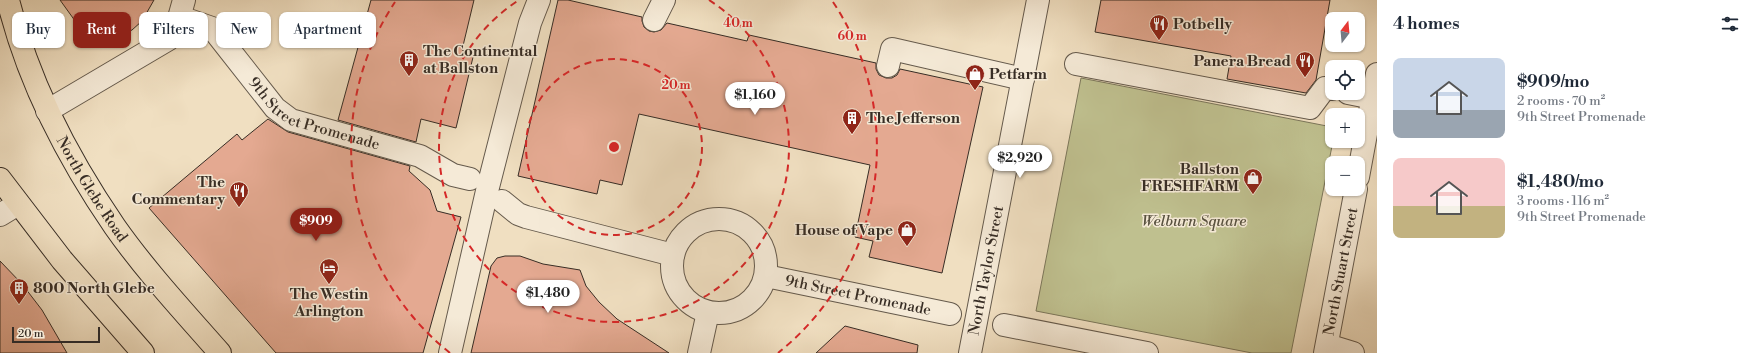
<!DOCTYPE html>
<html lang="en">
<head>
<meta charset="utf-8">
<style>
	:root { --surface:#fff; --page:#f6f6f7; --text:#1f2937; --muted:#747a83; --accent:#8f2418 }
	body { margin:0; font-family:"Libre Bodoni",serif; background:var(--page); color:var(--text); height:100vh; display:flex; flex-direction:column; font-size:15px; white-space:nowrap }
	* { box-sizing:border-box; margin:0 }
	p { font-size:13px; color:var(--muted) }
	.icon { flex:none; width:22px; height:22px; fill:none; stroke:currentColor; stroke-width:2; stroke-linecap:round; stroke-linejoin:round }
	.map { position:relative; flex:1; overflow:hidden }
	.panel { display:flex; flex-direction:column; background:var(--surface); width:380px }
	.panel>* { flex:none }
	.guide { position:absolute; left:12px; top:12px; width:380px; height:36px; display:flex; gap:8px }
	.needle { width:26px; rotate:16deg }
	.fabs { position:absolute; left:1325px; top:12px; display:grid; gap:8px }
	.fabs a { display:grid; place-items:center; width:40px; height:40px; border-radius:8px; background:var(--surface); box-shadow:0 1px 3px #0004; font-size:20px }
	.scale { position:absolute; left:12px; bottom:10px; width:88px; box-sizing:border-box; padding-left:4px; border:2px solid #372d25; border-top:0; font-size:11px; line-height:14px; white-space:nowrap; color:#372d25; -webkit-text-stroke:3px #f5ead7; paint-order:stroke }
	.price { position:absolute; translate:-50% -34px; padding:0 9px; border-radius:14px; background:#fff; color:#222; font-size:13px; line-height:26px; filter:drop-shadow(0 1px 2px #0008) }
	.price::after { content:''; position:absolute; left:50%; top:24px; width:12px; height:9px; margin-left:-6px; background:inherit; clip-path:polygon(0 0,100% 0,50% 100%) }
	.price.current { background:var(--accent); color:#fff }
	ul { padding:0; list-style:none }
	li { display:flex; align-items:center; gap:12px; height:100px; padding:0 16px }
	li span { display:grid; place-items:center; flex:none; width:112px; height:80px; border-radius:8px; color:#555 }
	li>.icon { margin-inline-start:auto }
	span .icon { width:48px; height:48px; fill:#fffc; stroke-width:1 }
	li b { font-size:17px }
	h2 { display:flex; justify-content:space-between; align-items:center; height:48px; padding:0 16px; font-size:17px }
	.tag { padding:0 14px; border-radius:8px; background:var(--surface); box-shadow:0 1px 3px #0004; font-size:14px; line-height:36px }
	.tag.current { background:var(--accent); color:#fff }
	main { display:flex; flex:1; min-height:0 }
	.map>svg:first-child { display:block }
</style>
</head>
<body>
<main>
<div class="map">
<svg width="1377" height="353" viewBox="0 0 1377 353">
	<rect width="100%" height="100%" fill="#f0dfc1"/>
	<filter id="stains"><feTurbulence type="fractalNoise" baseFrequency=".005" numOctaves="4"/><feColorMatrix values="0 0 0 0 .2 0 0 0 0 .09 0 0 0 0 .02 0 0 0 .5 -.17"/></filter>
	<radialGradient id="worn" r=".72"><stop offset=".6" stop-color="#630" stop-opacity="0"/><stop offset="1" stop-color="#630" stop-opacity=".3"/></radialGradient>
	<!-- green -->
	<path fill="#bfc08f" stroke="#7b765a" d="M1081 78 1332 127 1333 141 1291 353H1252L1036 311Z"/>
	<!-- building -->
	<path fill="#e4a991" stroke="#372d25" d="M60 0H154L142 21 132 30 119 36H104L90 33 78 25Z
		M371 0H474L462 50 474 53 456 128 421 119 416 142 338 120Z
		M558 0H568L642 17V21L644 27 649 31 654 32 661 30 667 23 747 41 749 35 876 63V69L879 75 886 78H892L897 75 900 69 983 87 942 273 869 257 873 241 855 237 870 165 639 114 622 185 600 180 597 194 518 176Z
		M1101 0H1330L1316 80 1306 93 1227 79 1231 56 1095 32Z
		M268 119 288 132 410 166 409 171 430 190 437 211 461 217 423 353H276L149 208 237 134 242 140Z
		M505 256H520L543 264 580 270 586 286 599 302 617 319 669 353H471L491 266 497 258Z
		M0 261 22 284 42 310 67 353H0Z
		M845 326 918 345 917 353H816Z"/>
	<g fill="none" stroke-linecap="round" stroke-linejoin="round">
		<defs>
			<g id="minor">
				<path id="s1" d="M180 17 212 28 275 108 291 120 420 156 453 175 470 179"/>
				<path d="M654 20 664 0"/>
				<path d="M1076 64 1310 108 1325 88 1332 89"/>
				<path d="M888 66 892 49 1023 79"/>
				<path d="M1348 93 1373 98"/>
				<path d="M47 111 169 39 177 25 184 0"/>
				<path d="M1358 177 1377 74"/>
				<path d="M502 201 518 214 526 217 673 255"/>
				<path d="M0 215 18 204"/>
				<circle cx="719" cy="266" r="47"/>
				<path id="s2" d="M766 276 950 314"/>
				<path d="M1004 325 1147 353"/>
				<path d="M1327 345 1353 353"/>
				<path d="M450 353 487 191 530 23 539 0"/>
				<path d="M699 353 708 312"/>
				<path id="s3" d="M970 353 1038 0"/>
				<path id="s4" d="M1325 353 1356 189"/>
			</g>
			<g id="major">
				<path id="s5" d="M8 0C28 82 67 157 115 227 146 271 184 312 220 353"/>
				<path d="M0 179 62 260 143 353"/>
			</g>
		</defs>
		<!-- minor casing -->
		<use href="#minor" stroke="#655a4c" stroke-width="24"/>
		<!-- major casing -->
		<use href="#major" stroke="#372d25" stroke-width="24"/>
		<!-- minor -->
		<use href="#minor" stroke="#f5ead7" stroke-width="22"/>
		<!-- major -->
		<use href="#major" stroke="#f0dfc1" stroke-width="22"/>
	</g>
	<!-- distance rings -->
	<g fill="none" stroke="#d62828" stroke-width="2" stroke-dasharray="7 5">
		<circle cx="614" cy="147" r="88"/>
		<path d="M709 0A175 175 0 1 1 519 0"/>
		<path d="M450 353A263 263 0 0 1 395 2M833 2A263 263 0 0 1 778 353"/>
	</g>
	<!-- icons -->
	<defs>
		<symbol id="restaurant-pin" viewBox="-11 -11 22 30"><path d="M0 17L-7.5 6A9.5 9.5 0 1 1 7.5 6Z" fill="#8f2418" stroke="#f5ead7"/><path d="M-5-6h1v4h1v-4h1v4h1v-4h1v5L-1.5 .5V6h-2V.5L-5-1ZM5-6V6H3V1.5H1.5Q1.5-4 5-6Z" fill="#fff"/></symbol>
		<symbol id="building-pin" viewBox="-11 -11 22 30"><path d="M0 17L-7.5 6A9.5 9.5 0 1 1 7.5 6Z" fill="#8f2418" stroke="#f5ead7"/><path d="M-4-6H4V6H1V3H-1V6H-4ZM-2.5-4.3h1.7v1.8h-1.7ZM.8-4.3h1.7v1.8H.8ZM-2.5-1h1.7V.8h-1.7ZM.8-1h1.7V.8H.8Z" fill="#fff"/></symbol>
		<symbol id="shop-pin" viewBox="-11 -11 22 30"><path d="M0 17L-7.5 6A9.5 9.5 0 1 1 7.5 6Z" fill="#8f2418" stroke="#f5ead7"/><path d="M-5-2.5h2.3a2.7 3.5 0 0 1 5.4 0H5L5.5 6h-11ZM-1.5-2.5h3a1.5 2.3 0 0 0-3 0Z" fill="#fff"/></symbol>
		<symbol id="hotel-pin" viewBox="-11 -11 22 30"><path d="M0 17L-7.5 6A9.5 9.5 0 1 1 7.5 6Z" fill="#8f2418" stroke="#f5ead7"/><path d="M-6-4.5h1.5V1H6V5H4.5V3h-9V5H-6ZM-4 0a1.8 1.8 0 1 1 3.6 0ZM.5 0V-2.5h3Q6-2.5 6 0Z" fill="#fff"/></symbol>
	</defs>
	<g fill-rule="evenodd">
		<use href="#restaurant-pin" x="1148" y="13" width="22" height="30"/>
		<use href="#building-pin" x="398" y="49" width="22" height="30"/>
		<use href="#restaurant-pin" x="1294" y="50" width="22" height="30"/>
		<use href="#shop-pin" x="964" y="63" width="22" height="30"/>
		<use href="#building-pin" x="841" y="107" width="22" height="30"/>
		<use href="#shop-pin" x="1242" y="167" width="22" height="30"/>
		<use href="#restaurant-pin" x="228" y="180" width="22" height="30"/>
		<use href="#shop-pin" x="896" y="219" width="22" height="30"/>
		<use href="#hotel-pin" x="318" y="257" width="22" height="30"/>
		<use href="#building-pin" x="8" y="277" width="22" height="30"/>
	</g>
	<g text-anchor="middle" stroke-width="3" stroke-linejoin="round" paint-order="stroke">
		<!-- poi labels -->
		<g font-size="15" font-weight="bold" fill="#372d25" stroke="#f5ead7" text-anchor="start">
			<text x="1173" y="29">Potbelly</text>
			<text x="423" y="56">The Continental<tspan x="423" dy="17">at Ballston</tspan></text>
			<text x="1291" y="66" text-anchor="end">Panera Bread</text>
			<text x="989" y="79">Petfarm</text>
			<text x="866" y="123">The Jefferson</text>
			<text x="1239" y="174" text-anchor="end">Ballston<tspan x="1239" dy="17">FRESHFARM</tspan></text>
			<text x="225" y="187" text-anchor="end">The<tspan x="225" dy="17">Commentary</tspan></text>
			<text x="893" y="235" text-anchor="end">House of Vape</text>
			<text x="33" y="293">800 North Glebe</text>
			<text x="329" y="299" text-anchor="middle">The Westin<tspan x="329" dy="17">Arlington</tspan></text>
		</g>
		<!-- street labels -->
		<g font-size="15" fill="#372d25" stroke="#f5ead7">
			<text dy="5" stroke="none"><textPath href="#s1" startOffset="173">9th Street Promenade</textPath></text>
			<text dy="5" stroke="none"><textPath href="#s5" startOffset="208">North Glebe Road</textPath></text>
			<text dy="5" stroke="none"><textPath href="#s3" startOffset="84">North Taylor Street</textPath></text>
			<text dy="5" stroke="none"><textPath href="#s4" startOffset="83">North Stuart Street</textPath></text>
			<text dy="5" stroke="none"><textPath href="#s2" startOffset="94">9th Street Promenade</textPath></text>
		</g>
		<!-- park labels -->
		<g font-size="15" font-style="italic" fill="#595240" stroke="#f5ead7">
			<text x="1194" y="226">Welburn Square</text>
		</g>
	</g>
	<circle cx="614" cy="147" r="6" fill="#d62828" stroke="#f5ead7" stroke-width="2"/>
	<g font-size="12" text-anchor="middle" font-weight="bold" fill="#d62828" stroke="#f5ead7" stroke-width="3" stroke-linejoin="round" paint-order="stroke">
		<text x="738" y="27">40 m</text>
		<text x="852" y="40">60 m</text>
		<text x="676" y="89">20 m</text>
	</g>
	<rect width="100%" height="100%" filter="url(#stains)"/>
	<rect width="100%" height="100%" fill="url(#worn)"/>
</svg>
<div class="fabs">
<a><svg class="needle" viewBox="-14 -14 28 28"><path d="M0-13l5 13h-10z" fill="#e53935"/><path d="M0 13l5-13h-10z" fill="#747a83"/></svg></a>
<a><svg class="icon" aria-label="locate" viewBox="0 0 24 24"><circle cx="12" cy="12" r="6"/><path d="M12 2v4M12 18v4M2 12h4M18 12h4"/></svg></a>
<a>+</a>
<a>−</a>
</div>
<div class="scale">20 m</div>
<b class="price" style="left:755px;top:116px">$1,160</b>
<b class="price" style="left:1020px;top:179px">$2,920</b>
<b class="price current" style="left:316px;top:242px">$909</b>
<b class="price" style="left:548px;top:314px">$1,480</b>
<div class="guide">
<a class="tag">Buy</a>
<a class="tag current">Rent</a>
<a class="tag">Filters</a>
<a class="tag">New</a>
<a class="tag">Apartment</a>
</div>
</div>
<section class="panel">
<h2>4 homes<svg class="icon" aria-label="filters" viewBox="0 0 24 24"><path d="M4 7h16M4 17h16"/><circle cx="9" cy="7" r="2"/><circle cx="15" cy="17" r="2"/></svg></h2>
<ul>
<li><span style="background:linear-gradient(#c9d6e8 65%,#9aa5b1 0)"><svg class="icon" aria-label="home" viewBox="0 0 24 24"><path d="M3 11l9-7 9 7M6 9v11h12V9"/></svg></span><div><b>$909/mo</b><p>2 rooms · 70 m²</p><p>9th Street Promenade</p></div></li>
<li><span style="background:linear-gradient(#f6c9c9 60%,#c2b280 0)"><svg class="icon" aria-label="home" viewBox="0 0 24 24"><path d="M3 11l9-7 9 7M6 9v11h12V9"/></svg></span><div><b>$1,480/mo</b><p>3 rooms · 116 m²</p><p>9th Street Promenade</p></div></li>
</ul>
</section>
</main>
</body>
</html>
